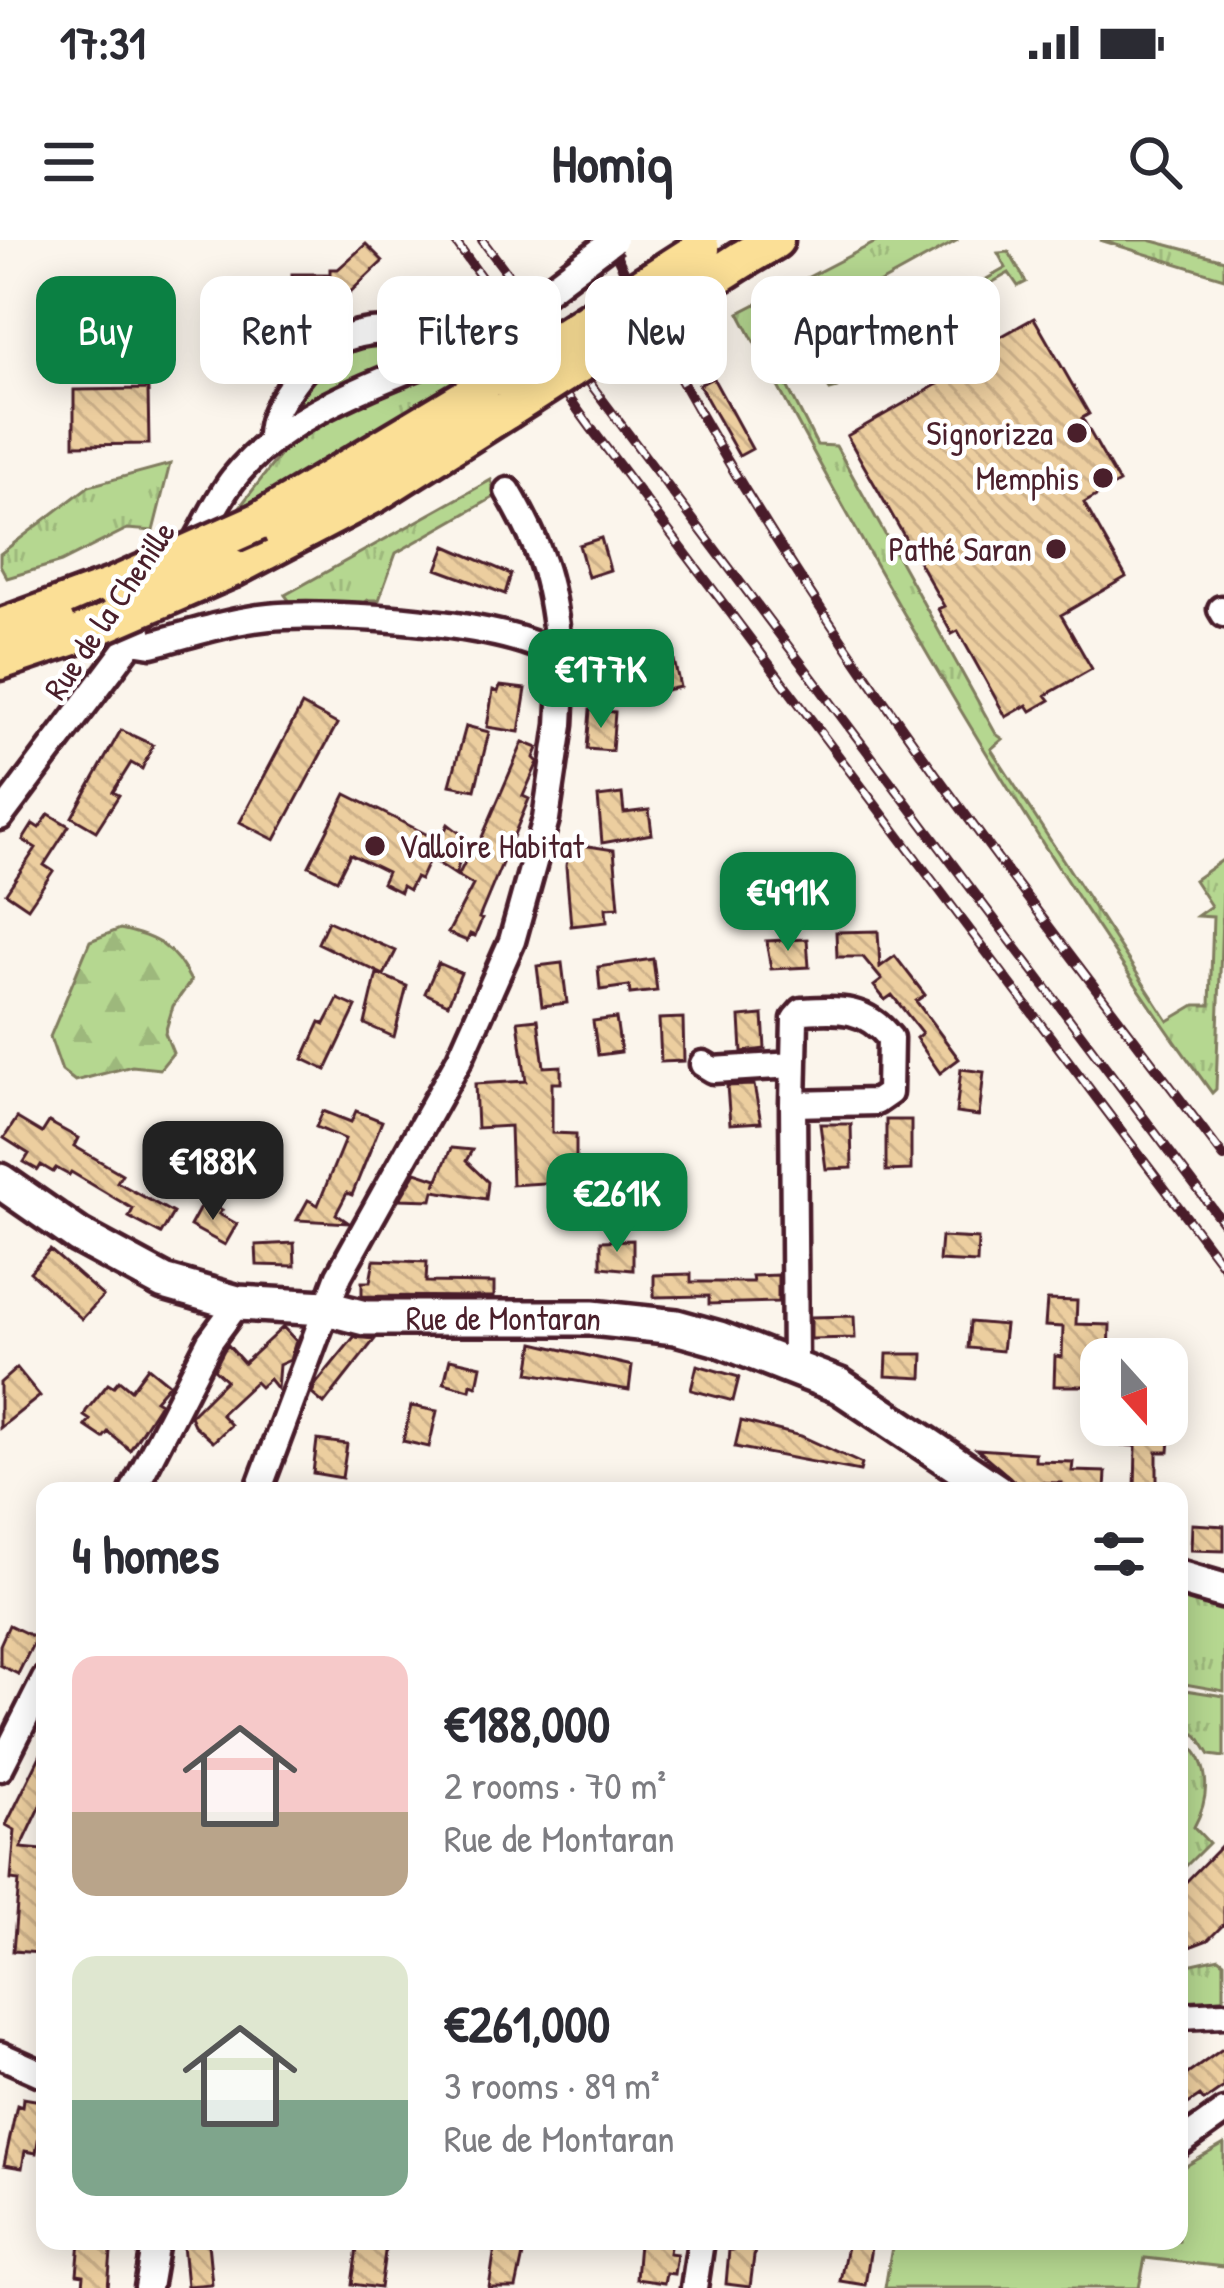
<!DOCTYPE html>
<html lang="en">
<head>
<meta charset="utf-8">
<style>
	:root { --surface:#fff; --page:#f7f7f7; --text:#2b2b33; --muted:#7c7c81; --accent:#0b8043 }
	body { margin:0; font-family:"Patrick Hand",sans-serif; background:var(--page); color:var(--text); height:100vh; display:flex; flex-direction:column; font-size:45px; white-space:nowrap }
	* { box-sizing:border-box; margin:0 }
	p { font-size:39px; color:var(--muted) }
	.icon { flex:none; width:66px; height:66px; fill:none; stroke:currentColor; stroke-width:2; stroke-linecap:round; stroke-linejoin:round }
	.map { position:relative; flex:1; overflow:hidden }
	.side { position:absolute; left:36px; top:1242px; width:1152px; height:768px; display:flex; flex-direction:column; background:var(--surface); border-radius:24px; box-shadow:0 6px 30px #0003 }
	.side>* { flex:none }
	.top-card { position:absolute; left:36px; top:36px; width:1152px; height:108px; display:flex; gap:24px }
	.needle { width:78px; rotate:159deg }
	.fabs { position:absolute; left:1080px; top:1098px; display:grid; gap:24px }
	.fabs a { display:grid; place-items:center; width:108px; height:108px; border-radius:24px; background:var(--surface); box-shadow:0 6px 30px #0003; font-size:60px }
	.price { position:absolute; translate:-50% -102px; padding:0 27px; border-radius:24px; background:var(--accent); color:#fff; font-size:39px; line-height:78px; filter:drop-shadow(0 3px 6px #0008) }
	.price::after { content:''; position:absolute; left:50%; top:72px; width:36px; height:27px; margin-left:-18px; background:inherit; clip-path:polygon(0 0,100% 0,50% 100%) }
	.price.active { background:#222; color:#fff }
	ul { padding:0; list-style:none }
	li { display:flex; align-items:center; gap:36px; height:300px; padding:0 36px }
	li span { display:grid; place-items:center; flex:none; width:336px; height:240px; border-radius:24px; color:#555 }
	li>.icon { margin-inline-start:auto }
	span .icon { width:144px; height:144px; fill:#fffc; stroke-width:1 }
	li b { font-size:51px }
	h2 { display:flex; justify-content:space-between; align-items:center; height:144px; padding:0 36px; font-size:51px }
	.tag { padding:0 42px; border-radius:24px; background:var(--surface); box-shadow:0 6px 30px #0003; font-size:42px; line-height:108px }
	.tag.active { background:var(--accent); color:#fff }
	.status { display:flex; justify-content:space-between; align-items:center; height:84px; padding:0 60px; background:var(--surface); direction:ltr }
	.status svg { height:33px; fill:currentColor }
	header { display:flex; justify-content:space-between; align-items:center; height:156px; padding:0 36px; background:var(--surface); font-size:54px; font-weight:800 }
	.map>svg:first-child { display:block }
</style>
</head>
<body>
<div class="status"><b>17:31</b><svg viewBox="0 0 49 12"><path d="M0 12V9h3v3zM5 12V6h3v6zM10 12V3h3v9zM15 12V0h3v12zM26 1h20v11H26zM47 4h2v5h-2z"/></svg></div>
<header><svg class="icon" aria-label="menu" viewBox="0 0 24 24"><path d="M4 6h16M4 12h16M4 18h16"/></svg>Homiq<svg class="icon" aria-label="search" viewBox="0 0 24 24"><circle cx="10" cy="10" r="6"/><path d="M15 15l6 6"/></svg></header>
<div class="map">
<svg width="1224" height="2048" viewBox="0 0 1224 2048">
	<defs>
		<pattern id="grass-tufts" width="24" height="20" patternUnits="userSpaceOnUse" patternTransform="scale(3)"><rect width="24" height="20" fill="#b5d790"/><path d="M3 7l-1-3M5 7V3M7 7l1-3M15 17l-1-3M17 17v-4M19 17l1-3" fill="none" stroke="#9db87c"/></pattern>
		<pattern id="forest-firs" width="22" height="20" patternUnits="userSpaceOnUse" patternTransform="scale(3)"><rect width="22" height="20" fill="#b5d790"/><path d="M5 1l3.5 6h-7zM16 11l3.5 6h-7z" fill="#9db87c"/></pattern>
		<pattern id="building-back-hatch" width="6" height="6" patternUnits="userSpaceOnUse" patternTransform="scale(3)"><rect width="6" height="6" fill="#ecce9f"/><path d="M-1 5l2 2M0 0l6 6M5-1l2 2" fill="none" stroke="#ccb089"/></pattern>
	</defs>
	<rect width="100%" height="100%" fill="#fbf5ec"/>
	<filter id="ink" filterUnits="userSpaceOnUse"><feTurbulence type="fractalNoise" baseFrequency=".00833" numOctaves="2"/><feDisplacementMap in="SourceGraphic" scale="24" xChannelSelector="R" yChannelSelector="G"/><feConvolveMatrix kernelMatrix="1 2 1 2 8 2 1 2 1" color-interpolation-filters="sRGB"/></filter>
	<g filter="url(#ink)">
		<!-- grass -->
		<path fill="url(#grass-tufts)" stroke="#807b5e" stroke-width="3" d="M880 0H958L782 97 791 115 776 124 817 205 836 206 996 494 1003 499 991 509 1168 781 1195 765H1210L1213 677 1197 676 1211 666 1194 640 1224 619 1216 849 1212 853C1033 606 880 342 739 73Z
			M1100 0H1149L1224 20V38Z
			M1009 12 1026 42 1018 46 1009 33 830 134 837 148 830 150 812 122 817 114 826 129 1006 28 998 13Z
			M378 97 421 112 298 164 295 161 324 118Z
			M470 120 482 126 373 195 239 268 293 198 345 168Z
			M170 224 153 291 127 289 61 322 7 338 0 325V314L89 246Z
			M491 240 496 256 396 313 379 360H368L361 366 291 363 285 355Z
			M1180 1352 1224 1365V1451L1179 1443Z
			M1179 1449 1224 1456V1517L1210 1515 1198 1496 1179 1483Z
			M1179 1496C1212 1518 1211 1556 1194 1587L1209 1603 1179 1633Z
			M1219 1718 1224 1722V1762L1179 1767V1727Z"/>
		<!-- forest -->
		<path fill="url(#forest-firs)" stroke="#807b5e" stroke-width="3" d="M120 689C157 697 174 707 191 741L173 766 165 793 173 813 160 829 132 826 75 841 62 831 50 797 90 701Z"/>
		<!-- park -->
		<path fill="#b5d790" stroke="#807b5e" stroke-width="3" d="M1224 1904V2027L1145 2018 1139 2048H885L893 2001H1179V1930Z"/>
		<!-- building -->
		<path fill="url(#building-back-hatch)" stroke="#4a1f2b" stroke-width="3" d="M366 4 383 21 345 57 293 62 292 34H330V29H338Z
			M53 73H94V96L53 95Z
			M1034 78 1089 174 1082 178 1119 243 1084 263 1126 337 1061 375 1092 429 1046 455 1050 460 1031 471 1027 465 1006 477 958 391 952 394 938 369 944 366 847 196 971 125 966 116Z
			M713 138 752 209 739 216 699 145Z
			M148 149 149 204 74 205V150Z
			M601 298 610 330 588 337 579 305Z
			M446 306 511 334 505 354 437 329Z
			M670 402 680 447 661 451 651 407Z
			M500 446 526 449 519 492 487 487 493 450 498 452Z
			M302 465 337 484 275 600 240 582Z
			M590 470 615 472 612 511 587 509Z
			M466 486 489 492 475 550 450 545Z
			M121 490 153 505 142 529 131 523 113 552 119 555 96 591 72 577Z
			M523 502 538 508 534 518 538 522 523 556 529 559 479 678 482 679 475 696 470 694 467 701 448 693 473 645 458 636 475 602 479 604Z
			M346 554 440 601 448 584 465 597 456 635 430 618 420 640 415 638 409 650 402 646 400 652 382 643 387 632 350 614 337 640 309 626Z
			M622 554 624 573 649 570 652 594 602 603 598 557Z
			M49 574 69 586 44 625 53 631 28 668 6 653 36 608 23 600 33 584 39 588Z
			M569 603 614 610 619 667 606 668 607 682 571 686 566 626Z
			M770 640 772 670 728 674 725 643Z
			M328 681 396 711 384 735 318 703Z
			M878 691 880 727 895 716 925 755 916 761 959 819 940 833 916 798 922 793 892 755 885 760 874 746 882 740 863 717H837L836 692Z
			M807 699 809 727 771 729 766 701Z
			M653 719 657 751 630 754 629 746 600 750 598 727Z
			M438 723 461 733 448 764 425 753Z
			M562 723 567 763 542 766 537 726Z
			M377 733 407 746 394 797 365 784Z
			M338 759 356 767 326 830 303 819 320 782 325 784Z
			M763 775 765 809 742 812 740 777Z
			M616 778 621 812 598 815 593 781Z
			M683 778 684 821 661 822 659 779Z
			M538 779 544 827 561 826V843H552V893L576 894V941L512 945 510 886 477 888 475 844 526 841 518 781Z
			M961 829 984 832 979 876 956 873Z
			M754 845 761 882 730 884 727 846Z
			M323 871 351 882 356 871 382 881 352 955 347 953 336 974 349 983 297 980 308 960 318 965 345 899 316 887Z
			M17 878 42 893 49 882 78 898 74 906 122 934 117 942 173 973 161 994 129 977 133 969 71 932 69 935 56 928 53 932 41 925 38 930 24 922 29 914 4 898Z
			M886 880H911V930L886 931Z
			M820 884H851L852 928 826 929Z
			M451 908 472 910 466 921 488 942 486 959 434 951 432 960 400 959 416 932 437 939 435 946Z
			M204 960 222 970 219 974 237 984 225 1005 190 986Z
			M941 997 978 999 977 1023 939 1021Z
			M633 1000V1030L601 1027V1001Z
			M294 1003 295 1026 257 1025 256 1005Z
			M50 1010 103 1056 82 1079 30 1032Z
			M374 1020 427 1022 426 1042 494 1043V1057L362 1056V1042H370Z
			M691 1034V1042H753L752 1036 778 1035V1062L709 1064V1056L654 1057V1035Z
			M1047 1060 1077 1061 1076 1084 1110 1085 1109 1118H1101V1142H1093V1146H1054L1055 1116 1062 1117 1063 1087 1045 1086Z
			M854 1076 855 1098 811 1099V1077Z
			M970 1082 1005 1085 1002 1111 968 1108Z
			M283 1087 296 1101 290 1120 279 1125 277 1149 269 1139 260 1147 255 1142 221 1174 231 1185 213 1202 194 1185 190 1176 226 1140 214 1129 224 1110 228 1105 244 1123Z
			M354 1097 375 1099 324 1164 312 1154 315 1145Z
			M534 1103 632 1126 629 1150 529 1133Z
			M887 1114H923L922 1138 886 1136Z
			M450 1119 481 1126 477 1146 471 1144 470 1150 444 1143Z
			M697 1125 739 1137 733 1161 691 1150Z
			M148 1127 169 1144 155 1160 160 1163 130 1210 108 1192 103 1198 85 1186 90 1180 84 1176 86 1171 108 1144 113 1147 119 1140 131 1150Z
			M17 1128 40 1156 0 1188V1143Z
			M411 1166 437 1171 429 1207 403 1201Z
			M741 1181 801 1196 862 1224 860 1231 735 1207Z
			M1121 1185 1171 1187 1169 1212H1157V1251H1135L1136 1206 1120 1205Z
			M317 1200 347 1204 342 1238 313 1233Z
			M977 1209 1035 1213V1221L1073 1222 1072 1231 1106 1232 1105 1251H1062V1243L1015 1242Z
			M1192 1284 1224 1286V1311L1191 1310Z
			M9 1385 36 1398 18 1434 0 1425V1405Z
			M45 1506V1557L21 1608 44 1610 41 1713 13 1711 19 1641 11 1640 15 1590 6 1585Z
			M1224 1603V1684L1208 1700 1179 1711V1649Z
			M1224 1808V1847L1204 1861 1200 1856 1179 1870V1840Z
			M23 1858 41 1861 39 1870 43 1871 36 1913 25 1911 22 1928 4 1925 17 1865 22 1867Z
			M80 2001H112L108 2048 83 2046 84 2035 77 2034Z
			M358 2001 386 2005 380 2048 352 2044Z
			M496 2001H526L516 2048H489Z
			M643 2001H671L669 2013 677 2014 674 2034 666 2033 664 2043 636 2039 639 2003Z
			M734 2001H756L750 2047 726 2044 729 2010H732Z
			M848 2001H872L865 2045 840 2041Z
			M208 2003 212 2044 187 2046 183 2005Z"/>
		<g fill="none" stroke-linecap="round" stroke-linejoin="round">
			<defs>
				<path id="street" d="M270 200C269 176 281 161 294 142 339 78 394 84 459 110
					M508 251C544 313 553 345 559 416
					M190 312C206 288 215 262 233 239 292 164 399 138 484 98
					M1221 369 1224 374
					M133 401 152 404C190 394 229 381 269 377 319 371 539 381 563 424L560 485 546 579 512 701 460 818 339 1035 258 1251
					M0 577 139 392
					M703 824 713 830 793 825
					M793 864 795 779 802 771C839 769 865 767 890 798L889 853 876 862 793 864 795 1126
					M133 1251 210 1101 238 1063
					M0 1528 45 1439
					M1179 1776 1224 1774
					M0 1815 45 1835
					M1179 1904 1224 1872
					M148 2048 156 2001
					M694 2048 701 2001"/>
				<g id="secondary">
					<path id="s1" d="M0 941 79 996 164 1042 238 1063 326 1068 365 1078H592L676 1087 719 1099 840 1146 996 1251"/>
					<path d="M1179 1338 1224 1351"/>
				</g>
				<path id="primary" d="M741 20 775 0
					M258 282 501 137
					M233 328 376 253 507 170
					M0 388 112 347
					M0 421 80 394"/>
			</defs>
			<!-- street casing -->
			<use href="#street" stroke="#4a1f2b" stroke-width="33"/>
			<!-- secondary casing -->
			<use href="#secondary" stroke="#4a1f2b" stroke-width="42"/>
			<!-- primary casing -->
			<use href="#primary" stroke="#4a1f2b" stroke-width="45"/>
			<!-- street -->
			<use href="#street" stroke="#fff" stroke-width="24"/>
			<!-- secondary -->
			<use href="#secondary" stroke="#fff" stroke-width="33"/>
			<!-- primary -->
			<use href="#primary" stroke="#fbdf96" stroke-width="36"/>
			<defs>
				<path id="rail" d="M454 0 591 188 1224 1027
					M482 0 1224 984
					M609 0C768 335 1002 623 1224 917"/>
			</defs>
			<!-- rail casing -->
			<use href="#rail" stroke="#4a1f2b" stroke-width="10"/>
			<!-- rail -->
			<use href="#rail" stroke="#fff" stroke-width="6" stroke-dasharray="18" stroke-linecap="butt"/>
			<defs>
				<path id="street-bridge" d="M484 98 614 0"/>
				<path id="primary-bridge" d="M501 137 701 9
					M507 170 741 20
					M112 347 258 282
					M80 394 233 328"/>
			</defs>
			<!-- street-bridge casing -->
			<use href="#street-bridge" stroke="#4a1f2b" stroke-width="33" stroke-linecap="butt"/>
			<!-- primary-bridge casing -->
			<use href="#primary-bridge" stroke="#4a1f2b" stroke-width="45" stroke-linecap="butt"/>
			<!-- street-bridge -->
			<use href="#street-bridge" stroke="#fff" stroke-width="24"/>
			<!-- primary-bridge -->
			<use href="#primary-bridge" stroke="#fbdf96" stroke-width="36"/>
		</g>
	</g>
	<!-- markers -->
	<g fill="#4a1f2b" stroke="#fff" stroke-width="4.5">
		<circle cx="1077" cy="193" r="12"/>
		<circle cx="1103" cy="238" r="12"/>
		<circle cx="1056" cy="309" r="12"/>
		<circle cx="375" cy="606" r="12"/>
	</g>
	<g text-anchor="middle" stroke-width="9" stroke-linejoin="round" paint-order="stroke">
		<!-- poi labels -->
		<g font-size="33" fill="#4a1f2b" stroke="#fff" text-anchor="end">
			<text x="1053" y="205">Signorizza</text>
			<text x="1079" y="250">Memphis</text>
			<text x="1032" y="321">Pathé Saran</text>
			<text x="399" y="618" text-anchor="start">Valloire Habitat</text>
		</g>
		<!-- street labels -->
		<g font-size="33" fill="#4a1f2b" stroke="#fff">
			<text transform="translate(109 370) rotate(-56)" y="12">Rue de la Chenille</text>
			<text dy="12" stroke="none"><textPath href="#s1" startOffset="537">Rue de Montaran</textPath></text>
		</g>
	</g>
</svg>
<div class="fabs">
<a><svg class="needle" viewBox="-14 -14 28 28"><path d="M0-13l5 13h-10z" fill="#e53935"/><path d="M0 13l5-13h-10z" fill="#7c7c81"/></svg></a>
</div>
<b class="price" style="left:601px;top:491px">€177K</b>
<b class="price" style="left:788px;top:714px">€491K</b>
<b class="price active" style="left:213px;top:983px">€188K</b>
<b class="price" style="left:617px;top:1015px">€261K</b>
<div class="top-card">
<a class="tag active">Buy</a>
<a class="tag">Rent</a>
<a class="tag">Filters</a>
<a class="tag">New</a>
<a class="tag">Apartment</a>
</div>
<section class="side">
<h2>4 homes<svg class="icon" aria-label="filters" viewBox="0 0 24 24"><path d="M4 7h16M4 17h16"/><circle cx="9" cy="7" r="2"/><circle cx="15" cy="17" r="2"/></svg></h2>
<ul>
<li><span style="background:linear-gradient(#f6c9c9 65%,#b9a48a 0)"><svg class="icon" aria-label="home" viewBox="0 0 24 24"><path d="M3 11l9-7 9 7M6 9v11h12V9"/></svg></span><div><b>€188,000</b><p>2 rooms · 70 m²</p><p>Rue de Montaran</p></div></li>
<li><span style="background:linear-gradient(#dfe7d0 60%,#7fa58c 0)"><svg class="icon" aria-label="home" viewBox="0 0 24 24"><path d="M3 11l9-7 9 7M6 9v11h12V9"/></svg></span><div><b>€261,000</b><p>3 rooms · 89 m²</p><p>Rue de Montaran</p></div></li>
</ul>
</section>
</div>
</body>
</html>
